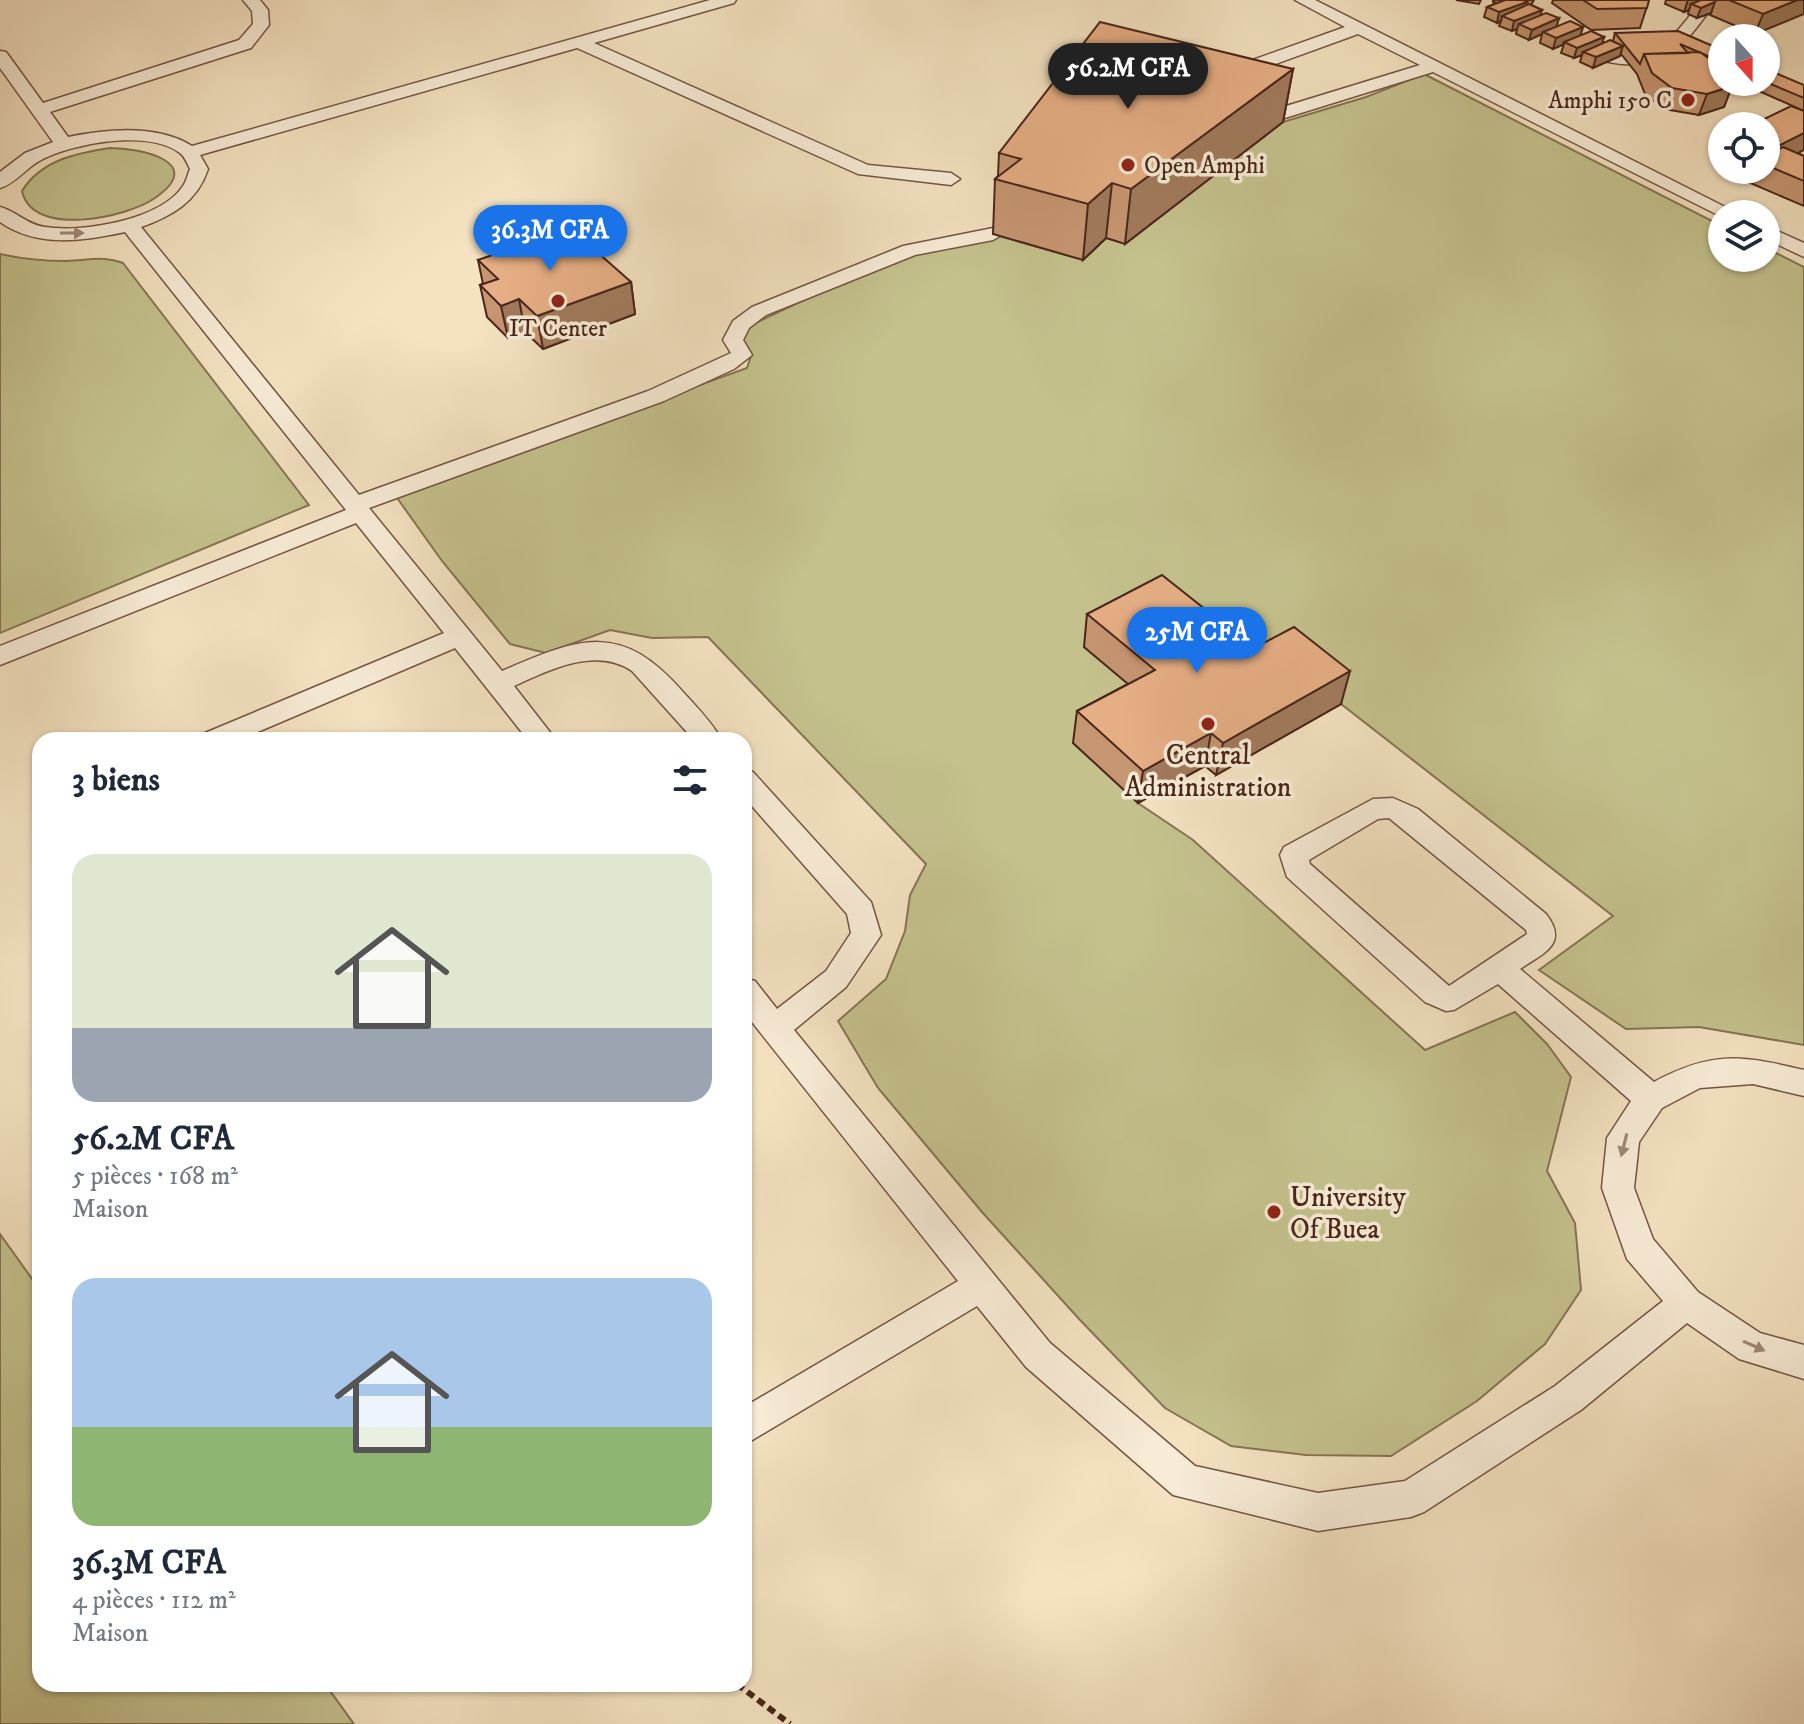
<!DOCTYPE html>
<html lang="fr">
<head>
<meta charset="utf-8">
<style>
	:root { --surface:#fff; --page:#f2f2f3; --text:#1f2937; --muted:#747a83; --accent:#1a73e8 }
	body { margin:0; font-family:"IM FELL DW Pica",serif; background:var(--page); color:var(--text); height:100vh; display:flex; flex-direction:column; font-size:30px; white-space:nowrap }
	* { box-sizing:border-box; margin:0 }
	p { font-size:26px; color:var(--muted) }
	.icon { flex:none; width:44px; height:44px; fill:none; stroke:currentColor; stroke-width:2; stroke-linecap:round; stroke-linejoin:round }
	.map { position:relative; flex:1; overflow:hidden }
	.sheet { position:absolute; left:32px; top:732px; width:720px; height:960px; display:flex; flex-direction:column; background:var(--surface); border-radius:24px; box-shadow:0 2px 6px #0004 }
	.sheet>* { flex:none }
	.needle { width:52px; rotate:159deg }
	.tools { position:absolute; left:1708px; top:24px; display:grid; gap:16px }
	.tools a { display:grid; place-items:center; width:72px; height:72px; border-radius:50%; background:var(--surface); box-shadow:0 2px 6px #0004; font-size:40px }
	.price { position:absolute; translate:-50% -68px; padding:0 18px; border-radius:28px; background:var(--accent); color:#fff; font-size:26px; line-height:52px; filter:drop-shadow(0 2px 4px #0008) }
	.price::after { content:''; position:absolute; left:50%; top:48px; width:24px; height:18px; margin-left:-12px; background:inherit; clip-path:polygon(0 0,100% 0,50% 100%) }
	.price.current { background:#222; color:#fff }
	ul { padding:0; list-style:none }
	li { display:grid; align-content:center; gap:16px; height:424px; padding:0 40px }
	li span { display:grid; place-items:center; height:248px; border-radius:24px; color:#555 }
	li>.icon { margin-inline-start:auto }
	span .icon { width:144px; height:144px; fill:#fffc; stroke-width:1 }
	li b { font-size:34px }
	h2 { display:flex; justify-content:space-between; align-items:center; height:96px; padding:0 40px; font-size:34px }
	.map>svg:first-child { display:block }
</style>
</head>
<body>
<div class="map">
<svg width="1804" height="1724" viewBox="0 0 1804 1724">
	<rect width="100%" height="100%" fill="#f4e2c1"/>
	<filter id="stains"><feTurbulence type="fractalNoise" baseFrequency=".0025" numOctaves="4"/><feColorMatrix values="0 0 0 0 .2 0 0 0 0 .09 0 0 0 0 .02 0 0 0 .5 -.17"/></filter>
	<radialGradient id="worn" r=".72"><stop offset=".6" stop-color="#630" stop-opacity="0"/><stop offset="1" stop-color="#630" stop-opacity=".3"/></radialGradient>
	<!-- green -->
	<path fill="#c4c18d" stroke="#867454" stroke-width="2" d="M1424 74 1722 226V258H1766V248L1804 267V1045L1699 1027 1626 1029 1539 970 1613 916 1341 704 1150 702 1138 803 1193 840 1425 1050 1515 1012 1547 1044 1571 1077 1547 1171 1575 1223 1581 1290 1545 1344 1477 1401 1391 1456 1306 1455 1231 1446 1165 1408 1080 1320 982 1212 878 1088 838 1021 886 979 905 931 910 895 926 864 708 637 652 638 610 630 546 653 510 644 442 561 395 495 747 368 751 356 740 341 749 326 910 250 993 234 1083 260 1106 238 1283 122 1366 97Z
		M110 148C141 148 207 162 155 198 126 218 32 238 22 191 41 160 77 153 110 148Z
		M0 254C22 259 43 261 65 261 87 261 103 255 123 263L309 505 0 633Z
		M0 1234 40 1290V1684H325L354 1724H0Z"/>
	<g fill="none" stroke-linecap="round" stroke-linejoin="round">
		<defs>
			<path id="lane" d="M243 0H260L268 10 269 25 251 48 50 112 68 137C107 129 157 124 192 146L710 0H736L734 3 594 43 868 165 951 173 960 179 951 185 858 174 577 48 200 155 208 169C197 202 172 216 141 227L359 495 648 391 731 353 723 340 733 321 752 307 903 246 993 228 1003 234 993 240 915 255 766 315 749 328 743 340 752 355 734 369 664 401 369 508 502 671C581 637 621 621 683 692 697 707 712 723 722 740H694L632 671C596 646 549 670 514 686L556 740H528L455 648 239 740H201L205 733 444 633 356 523 0 665V646L346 510 125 232C83 241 37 248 0 222V207C16 211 27 225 45 227 82 233 161 220 183 186 186 182 188 174 190 169 187 163 185 157 180 153 149 129 73 143 41 160 27 167 15 184 0 188V172L25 153 53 142 0 68V51L6 52 43 103 239 40 253 24 252 11Z
				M1295 0H1315L1739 214H1722V217L1433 72 1272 122H1260L1257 118 1260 114 1420 65 1358 34 1234 79H1222L1220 75 1222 71 1345 27Z
				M1682 0H1702L1712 7C1681 50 1661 74 1604 61 1592 59 1578 56 1570 48L1578 43C1642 60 1653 65 1695 9Z
				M1766 226 1804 243V257L1766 239Z
				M744 769 753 772 871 902 881 935 846 987 794 1030 1050 1343 1195 1466 1318 1493 1405 1481 1555 1386 1663 1301 1627 1259 1602 1188 1607 1138 1631 1101 1498 984 1454 1010 1446 1011 1425 1002 1287 877 1280 855 1284 847 1373 799 1393 798 1418 809 1546 914C1569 944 1544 953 1520 969L1654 1082C1712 1051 1741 1055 1804 1070V1096L1753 1084 1700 1088 1662 1108 1639 1142 1634 1188 1653 1239 1698 1292 1760 1333 1804 1345V1379L1739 1359 1687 1323 1581 1410 1424 1512 1411 1517 1318 1531 1173 1495 1026 1367 977 1306 744 1445V1407L958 1281 744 1012V978L755 981 777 1009 826 971 851 933 847 914 744 797ZM1389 818 1526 930 1527 934 1449 986 1310 864 1309 860 1378 819Z"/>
		</defs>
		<!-- lane casing -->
		<use href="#lane" stroke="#745544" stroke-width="3"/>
		<!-- path -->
		<path stroke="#49261a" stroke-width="6" stroke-dasharray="8 5" stroke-linecap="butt" d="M737 1684 790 1724"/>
		<!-- lane -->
		<use href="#lane" fill="#f8ecd7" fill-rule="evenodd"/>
	</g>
	<!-- wall -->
	<path fill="#c69672" stroke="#49261a" stroke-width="2" d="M1456 0H1481L1479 4Z
		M1493 0H1534L1531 5 1542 10 1540 15 1559 18 1556 27H1583L1580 35 1604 37 1602 43 1613 41 1615 33 1722 50V82L1732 86 1724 107 1699 115 1664 109 1645 94 1637 74 1621 54 1620 56 1593 68 1580 62 1582 55 1574 58 1561 53 1564 44 1553 49 1540 43 1542 34 1529 40 1516 34 1517 29 1512 31 1499 26 1501 21 1497 23 1484 17 1487 7 1497 3 1493 2Z
		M1553 0H1649L1640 28 1591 30 1552 3Z
		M1666 0H1804L1755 34 1710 15 1711 13 1697 18 1688 14 1689 10 1684 12 1665 4Z
		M1293 69 1283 122 1125 244 1106 238 1083 260 993 234 995 179 998 176 999 153Z
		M1739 82H1766L1804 85V111Z
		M1766 126 1798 153 1804 156V206L1748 182 1751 174 1740 170H1766Z
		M1722 142V163L1715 160Z
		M478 260 631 282 635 314 543 349 525 332 508 338 487 317 480 285 483 284Z
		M1087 614 1254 648 1341 704 1216 775 1205 766 1138 803 1073 743 1077 711 1128 684 1084 647Z"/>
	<!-- shaded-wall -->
	<path fill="#a17a5d" stroke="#49261a" stroke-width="2" d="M1688 0H1714L1691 4 1689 10 1684 12Z
		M1797 0H1804V14L1755 34 1763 14Z
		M1527 2 1524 12 1502 16 1501 21 1497 23 1499 12Z
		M1715 2 1711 13 1697 18 1701 8Z
		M1542 10 1539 20 1519 24 1517 29 1512 31 1514 21Z
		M1559 18 1556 28 1543 32 1542 34 1529 40 1532 30Z
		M1583 27 1580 37 1564 42V44L1553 49 1556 38Z
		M1604 37 1601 47 1583 52 1582 55 1574 58 1577 48Z
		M1623 46 1620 56 1593 68 1596 57Z
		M1293 69 1283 122 1125 244 1131 189Z
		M1732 86 1724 107 1699 115 1707 94Z
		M1804 133V150L1771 167 1766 165V152Z
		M1112 183 1106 238 1083 260 1088 204Z
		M631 282 635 314 543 349 537 316Z
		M519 299 525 332 508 338 501 306Z
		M1350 671 1341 704 1216 775 1223 743Z
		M1211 733 1205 766 1138 803 1143 771Z"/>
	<!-- building -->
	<path fill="#e6ae85" stroke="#49261a" stroke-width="2" d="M1505 0H1523L1527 2 1499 12 1487 7Z
		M1583 0H1649L1647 8 1597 9Z
		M1701 0H1716L1715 2 1701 8 1691 4Z
		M1729 0H1797L1763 14Z
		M1529 4 1542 10 1514 21 1502 16Z
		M1546 13 1559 18 1532 30 1519 24Z
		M1570 21 1583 27 1556 38 1543 32Z
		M1100 22 1293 69 1131 189 1112 183 1088 204 995 179 1021 159 999 153Z
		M1591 31 1604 37 1577 48 1564 42Z
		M1678 31 1722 50V62L1680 44 1688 53 1644 54 1640 64 1615 33Z
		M1610 40 1623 46 1596 57 1583 52Z
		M1700 52 1722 68V82H1731L1732 86 1707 94 1672 88 1652 73 1644 54Z
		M1766 69 1804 85V98L1766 82Z
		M1791 106 1804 111V133L1766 152V126H1750Z
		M1783 147 1804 156V181L1766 165V156Z
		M570 228 631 282 537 316 519 299 501 306 480 285 498 279 478 260Z
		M1162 575 1254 648 1294 627 1350 671 1223 743 1211 733 1143 771 1077 711 1155 670 1087 614Z"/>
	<!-- one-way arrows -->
	<defs><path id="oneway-solid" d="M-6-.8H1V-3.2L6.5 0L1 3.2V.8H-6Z" transform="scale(2)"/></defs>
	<g fill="#a08978">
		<use href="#oneway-solid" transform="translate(72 233)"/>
		<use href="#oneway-solid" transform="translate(1624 1145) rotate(104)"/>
		<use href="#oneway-solid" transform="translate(1754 1346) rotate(24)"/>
	</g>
	<!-- markers -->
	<g fill="#8f2418" stroke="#f8ecd7" stroke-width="3">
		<circle cx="1688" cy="100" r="8"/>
		<circle cx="1128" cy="165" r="8"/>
		<circle cx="558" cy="301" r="8"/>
		<circle cx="1208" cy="724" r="8"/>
		<circle cx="1274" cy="1212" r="8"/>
	</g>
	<g text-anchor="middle" stroke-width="7" stroke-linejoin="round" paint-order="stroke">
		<!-- far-poi labels -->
		<g font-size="24" fill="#49261a" stroke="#f8ecd7" text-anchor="end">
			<text x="1672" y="108">Amphi 150 C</text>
			<text x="1144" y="173" text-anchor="start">Open Amphi</text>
			<text x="558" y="336" text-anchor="middle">IT Center</text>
		</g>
		<!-- poi labels -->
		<g font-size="28" fill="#49261a" stroke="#f8ecd7">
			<text x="1208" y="764">Central<tspan x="1208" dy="32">Administration</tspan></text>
			<text x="1290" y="1206" text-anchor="start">University<tspan x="1290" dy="32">Of Buea</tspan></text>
		</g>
	</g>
	<rect width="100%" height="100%" filter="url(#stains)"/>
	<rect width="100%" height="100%" fill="url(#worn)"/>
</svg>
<div class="tools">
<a><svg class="needle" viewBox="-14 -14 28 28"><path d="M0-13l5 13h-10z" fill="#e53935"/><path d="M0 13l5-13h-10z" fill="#747a83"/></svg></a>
<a><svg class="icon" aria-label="locate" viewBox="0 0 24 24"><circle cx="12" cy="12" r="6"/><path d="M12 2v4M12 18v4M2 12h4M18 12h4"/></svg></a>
<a><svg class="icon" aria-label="layers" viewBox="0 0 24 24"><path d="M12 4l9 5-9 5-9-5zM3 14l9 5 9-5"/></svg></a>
</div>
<b class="price current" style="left:1128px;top:111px">56.2M CFA</b>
<b class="price" style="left:550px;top:273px">36.3M CFA</b>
<b class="price" style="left:1197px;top:675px">25M CFA</b>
<section class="sheet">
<h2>3 biens<svg class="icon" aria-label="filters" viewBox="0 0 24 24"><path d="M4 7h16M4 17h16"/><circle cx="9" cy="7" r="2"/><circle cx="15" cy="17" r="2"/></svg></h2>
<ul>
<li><span style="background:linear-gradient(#dfe7d0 70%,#9aa5b1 0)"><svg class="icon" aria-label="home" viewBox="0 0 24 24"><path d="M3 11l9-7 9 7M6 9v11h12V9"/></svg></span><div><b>56.2M CFA</b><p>5 pièces · 168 m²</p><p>Maison</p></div></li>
<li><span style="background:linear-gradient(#a9c7e8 60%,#8fb573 0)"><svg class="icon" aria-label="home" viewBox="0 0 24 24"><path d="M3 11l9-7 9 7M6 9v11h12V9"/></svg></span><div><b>36.3M CFA</b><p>4 pièces · 112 m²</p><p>Maison</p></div></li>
</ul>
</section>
</div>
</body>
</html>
